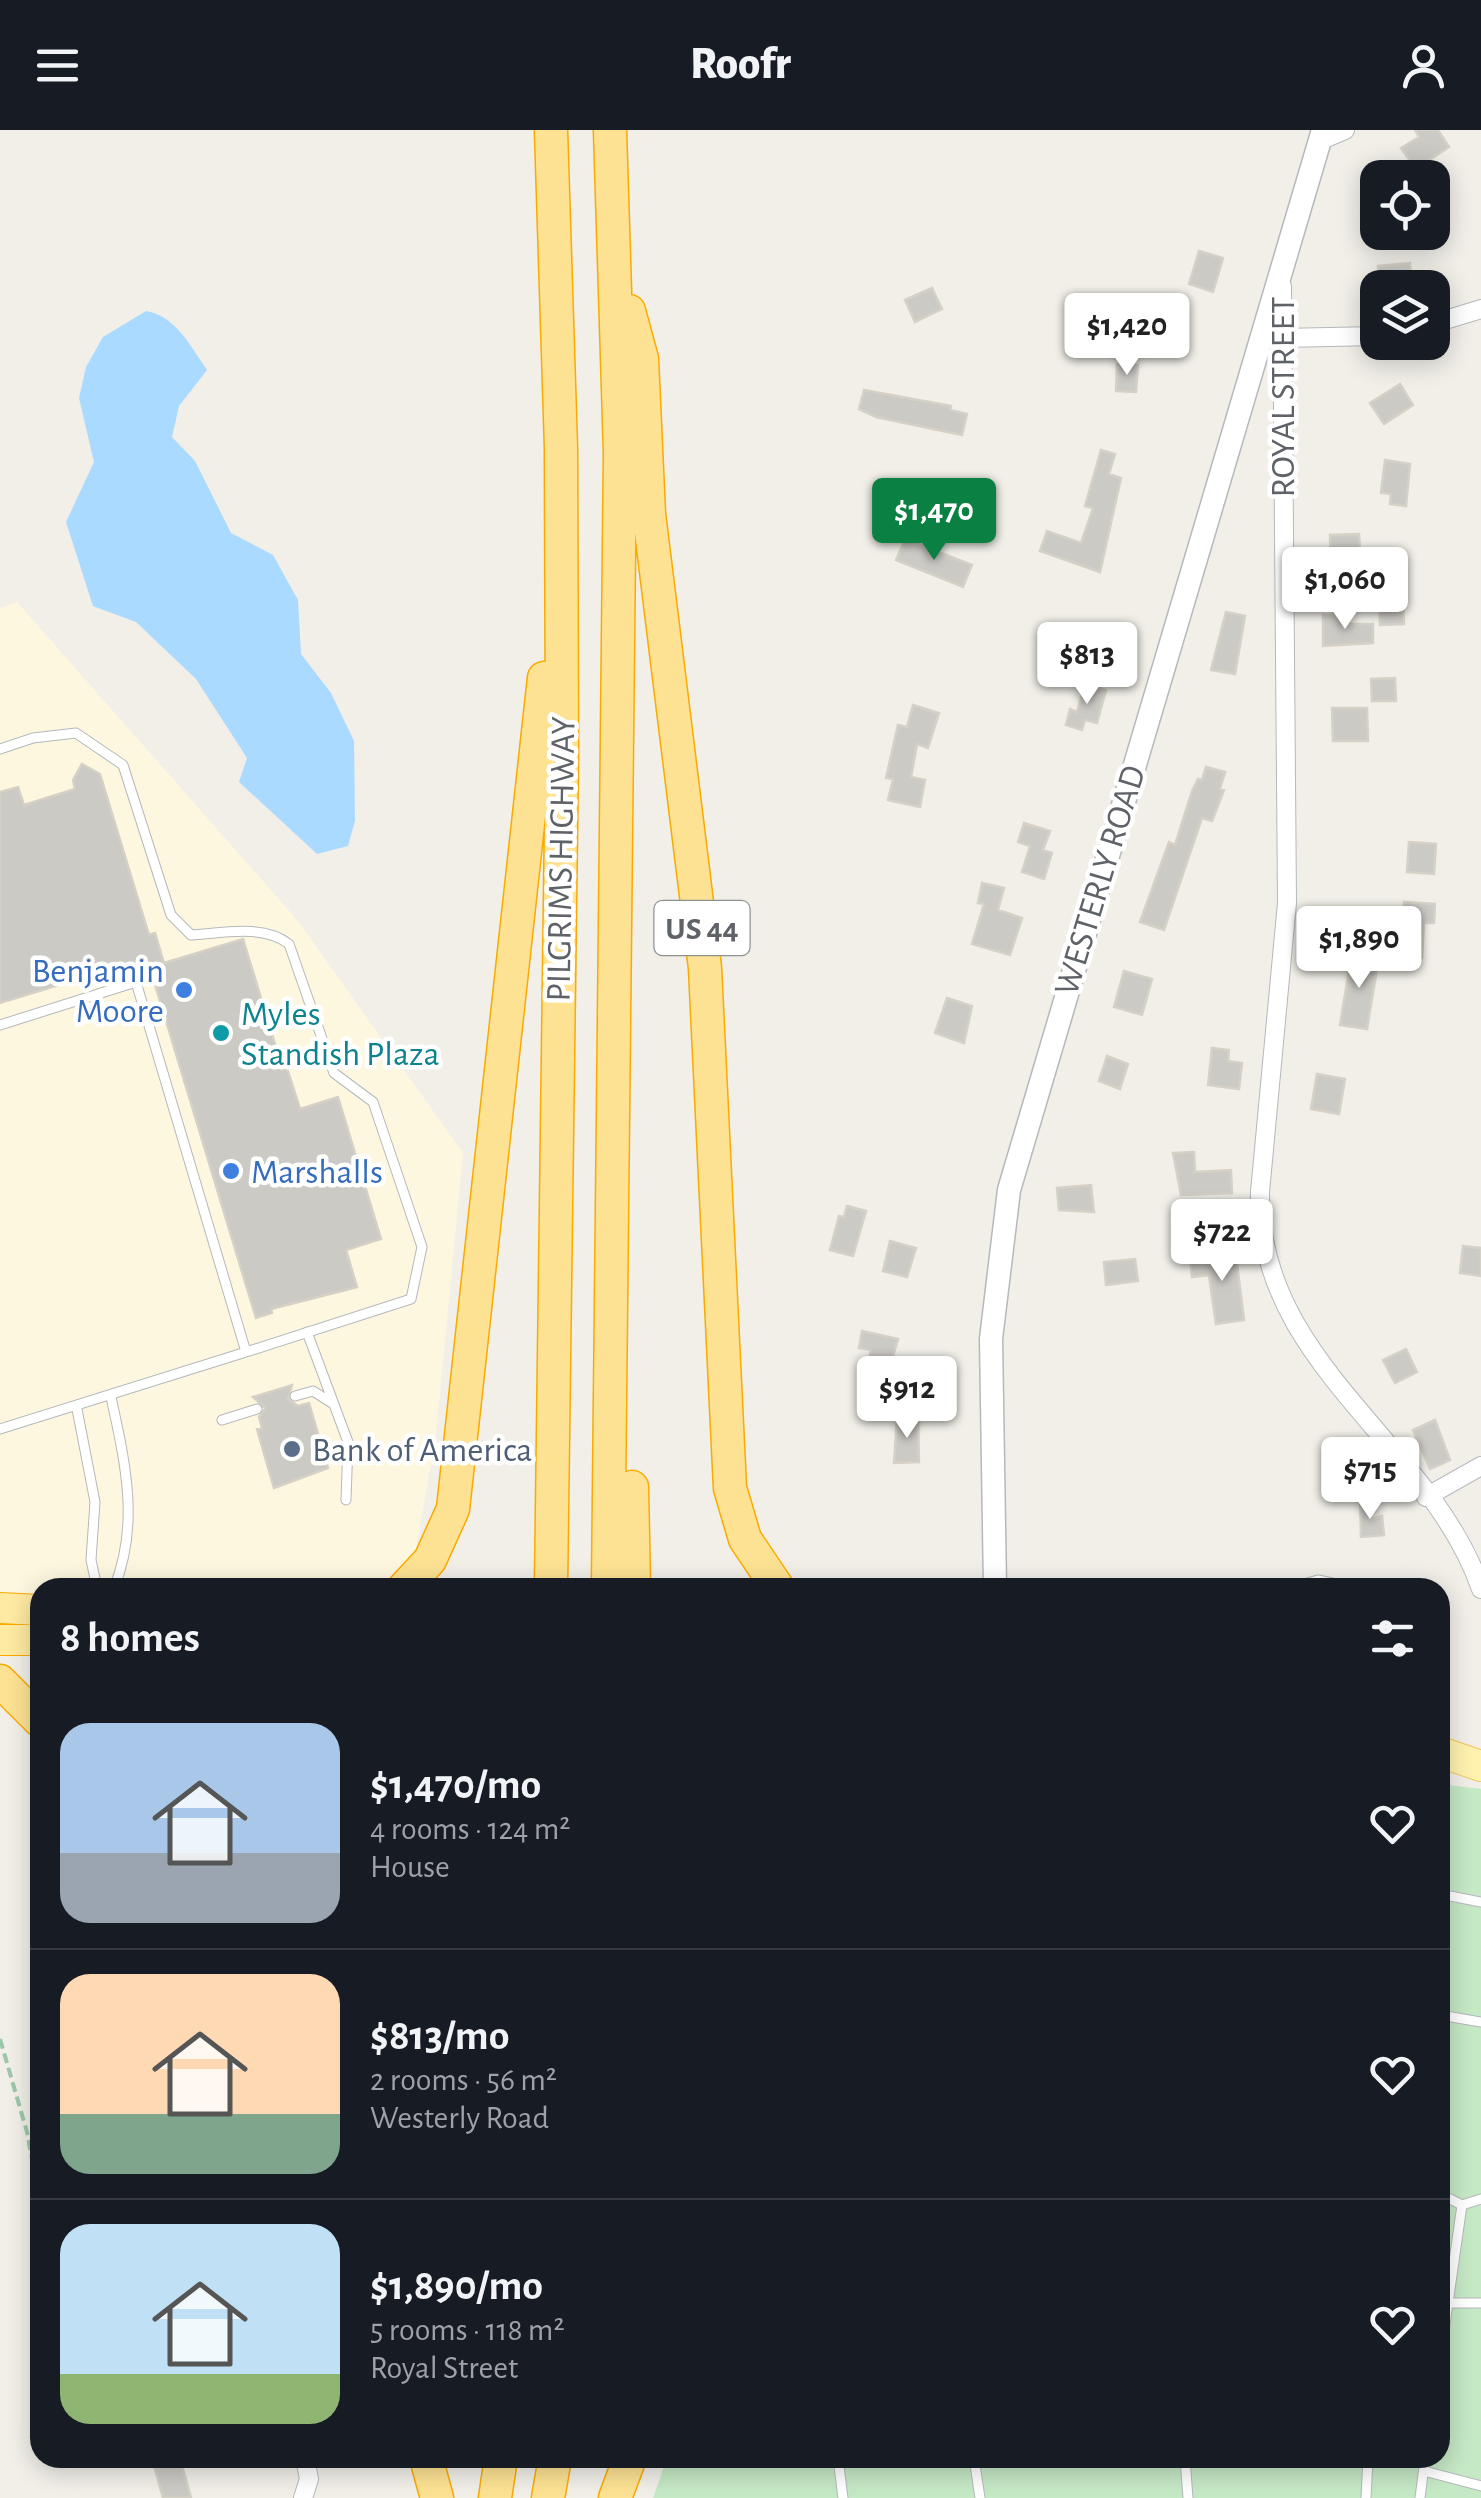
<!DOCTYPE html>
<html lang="en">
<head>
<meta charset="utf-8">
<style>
	:root { --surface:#171b24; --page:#242831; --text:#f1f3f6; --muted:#9ea1a6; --line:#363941; --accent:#0b8043 }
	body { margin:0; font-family:"Alegreya Sans",sans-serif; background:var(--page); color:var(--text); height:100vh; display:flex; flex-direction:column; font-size:38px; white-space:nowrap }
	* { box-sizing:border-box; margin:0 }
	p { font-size:32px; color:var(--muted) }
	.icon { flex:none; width:55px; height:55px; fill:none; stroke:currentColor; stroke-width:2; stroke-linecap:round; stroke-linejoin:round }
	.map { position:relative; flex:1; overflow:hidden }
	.side { position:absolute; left:30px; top:1448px; width:1420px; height:890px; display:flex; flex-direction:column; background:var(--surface); border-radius:30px; box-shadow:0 5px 25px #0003 }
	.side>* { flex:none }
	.fabs { position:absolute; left:1360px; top:30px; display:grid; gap:20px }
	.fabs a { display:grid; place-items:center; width:90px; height:90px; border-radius:20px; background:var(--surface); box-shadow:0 5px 25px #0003; font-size:50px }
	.price { position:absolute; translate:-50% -85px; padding:0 22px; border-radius:10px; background:#fff; color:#222; font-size:32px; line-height:65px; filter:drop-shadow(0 2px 5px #0008) }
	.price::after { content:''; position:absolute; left:50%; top:60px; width:30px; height:22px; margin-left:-15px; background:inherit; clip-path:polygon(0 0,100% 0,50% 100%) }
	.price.current { background:var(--accent); color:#fff }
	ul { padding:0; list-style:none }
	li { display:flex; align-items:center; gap:30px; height:250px; padding:0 30px }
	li+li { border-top:2px solid var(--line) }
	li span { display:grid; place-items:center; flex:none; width:280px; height:200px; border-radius:30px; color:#555 }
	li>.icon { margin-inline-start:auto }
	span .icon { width:120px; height:120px; fill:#fffc; stroke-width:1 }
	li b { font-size:42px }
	h2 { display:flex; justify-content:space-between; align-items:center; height:120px; padding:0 30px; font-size:42px }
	header { display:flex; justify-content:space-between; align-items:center; height:130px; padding:0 30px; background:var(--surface); font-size:45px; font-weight:800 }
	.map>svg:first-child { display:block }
</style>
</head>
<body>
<header><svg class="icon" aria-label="menu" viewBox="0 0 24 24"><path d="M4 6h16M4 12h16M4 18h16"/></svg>Roofr<svg class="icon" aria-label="person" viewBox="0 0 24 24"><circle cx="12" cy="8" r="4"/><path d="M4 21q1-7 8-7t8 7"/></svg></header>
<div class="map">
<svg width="1481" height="2368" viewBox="0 0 1481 2368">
	<rect width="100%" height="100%" fill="#f1efe8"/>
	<!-- commercial -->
	<path fill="#fef7e0" d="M17 472 298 791 463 1023 436 1305 413 1436 384 1457 40 1458V1464H0V478Z"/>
	<!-- green -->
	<path fill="#c5e8c5" d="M1440 1654 1481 1659V2368H653L667 2328H1440Z"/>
	<!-- water -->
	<path fill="#aadaff" d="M146 181C176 186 191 217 207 240L179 276 172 307 195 331 231 403 273 425 298 470 301 524 331 563 354 611 355 691 348 716 317 724 239 652 247 628 196 549 136 492 93 476 66 392 94 332 79 268 86 237 103 207Z"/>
	<!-- building -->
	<path fill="#cccac5" stroke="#d6d1c6" stroke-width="2.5" d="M1415 0H1438L1449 17 1416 39 1401 18 1419 7Z
		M1199 121 1223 128 1213 162 1189 154Z
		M1410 133 1412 158H1379L1378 136Z
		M932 158 942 179 915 192 905 170Z
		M1117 234 1138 235 1136 262 1116 261Z
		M1400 254 1413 275 1384 294 1370 273Z
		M864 260 951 276 950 280 967 284 962 305 876 287 859 279Z
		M1101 320 1115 324 1109 344 1121 348 1100 442 1040 421 1047 401 1081 413 1093 378 1085 376Z
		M1385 330 1410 334 1406 376 1390 374 1391 364 1381 363Z
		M1359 404 1361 439 1331 440 1330 405Z
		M905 409 972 435 963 457 896 430Z
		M1403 469 1404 494 1380 495 1379 470Z
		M1226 482 1245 486 1235 544 1211 540Z
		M1323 485H1349V494H1373V513L1323 516Z
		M1395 548 1396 571H1372L1371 549Z
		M1085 554 1106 560 1097 593 1085 590 1082 600 1066 595 1070 579 1077 582Z
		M913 575 939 583 928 618 917 614 911 647 925 650 920 677 888 670 893 649 886 648 898 595 907 597Z
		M1332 578H1367L1368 611H1333Z
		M82 634 100 644 149 805 155 803 164 833 243 809 282 937 286 935 300 979 338 967 381 1109 346 1120 357 1157 271 1179 272 1183 256 1188 147 828 0 873V662L18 657 24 675 75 659 73 650Z
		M1206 637 1225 642 1220 659 1224 660 1212 691 1202 688 1164 800 1140 792 1169 712 1175 715 1192 661 1198 649 1202 650Z
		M1024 693 1050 701 1043 720 1052 723 1044 749 1022 742 1030 716 1018 712Z
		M1409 712 1436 714 1434 744 1407 742Z
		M982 753 1004 758 998 780 1022 788 1010 825 972 814 984 774 978 773Z
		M1404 772 1435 774 1434 793H1424L1422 828 1400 826Z
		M1352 822 1379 827 1367 899 1340 895Z
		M1124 841 1152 849 1142 885 1114 877Z
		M947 868 972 876 964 913 935 903Z
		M1212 918 1229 920 1228 931 1242 933 1239 959 1208 955Z
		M1107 926 1128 934 1120 959 1099 951Z
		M1317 944 1345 949 1339 984 1311 979Z
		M1194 1022 1195 1042 1231 1040 1232 1063 1181 1065 1173 1023Z
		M1091 1055 1094 1082 1059 1080 1057 1058Z
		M847 1076 866 1081 853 1126 830 1120 839 1086 844 1087Z
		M890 1111 916 1118 907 1147 883 1141Z
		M1463 1116 1481 1118V1146L1460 1143Z
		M1235 1118 1244 1190 1216 1194 1209 1145 1192 1147 1190 1128Z
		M1135 1129 1138 1151 1106 1155 1104 1132Z
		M862 1201 898 1209 884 1258 863 1254 871 1220 859 1218Z
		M1406 1219 1417 1242 1395 1253 1383 1230Z
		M292 1255 288 1269 298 1276 309 1273 328 1338 274 1358 257 1299 262 1298 259 1287 265 1278 253 1267Z
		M918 1288 919 1332 894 1333 897 1289Z
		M1435 1290 1450 1330 1430 1339 1413 1300Z
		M1360 1361 1372 1389 1382 1386 1384 1405 1361 1407Z
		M152 2328H180L191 2368H163Z"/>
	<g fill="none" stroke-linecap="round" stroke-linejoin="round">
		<defs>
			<path id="service" d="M0 619 33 608 76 603 123 635 171 785 191 805C223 803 263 794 289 814L334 943 373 972 422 1117 411 1169 246 1222
				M0 895 136 852 246 1222 0 1299
				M307 1202 348 1312 346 1370
				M295 1266 313 1261 332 1273
				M111 1267C125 1332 140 1394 114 1458
				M77 1279 95 1372 91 1430 97 1458
				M222 1290 257 1279
				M1290 1458 1318 1450 1355 1458
				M1440 1491V1517
				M1440 1764 1481 1772
				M1440 1885 1481 1892
				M1440 2064 1462 2075
				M1448 2173H1481
				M1440 2229 1462 2075 1481 2069
				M838 2328 843 2368
				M974 2328 980 2368
				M1185 2328 1188 2368
				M1424 2341 1481 2356
				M1366 2368 1368 2328
				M1420 2368 1425 2328"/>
			<path id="minor" d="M1319 11 1345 0
				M1282 156 1287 773 1260 1062C1257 1234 1431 1313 1481 1459
				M1432 194 1481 179
				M1281 208 1378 206
				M1426 1367 1481 1336
				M303 2368 309 2349 305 2328"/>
			<path id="tertiary" d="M995 1458 991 1209 1009 1060 1323 0"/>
			<path id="primary" d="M1440 1622 1481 1636"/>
			<path id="trunk" d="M0 1478 40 1480
				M0 1510H40"/>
			<path id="motorway" d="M629 181 642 229 649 384 705 838 730 1358 745 1409 778 1458
				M632 1357 634 1458
				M404 1458 430 1430 453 1379 544 548
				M551 1458 562 621 561 318 551 0
				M608 1458 620 323 610 0
				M0 1551 40 1591
				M426 2328 437 2368
				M495 2368 501 2328
				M548 2368 555 2328
				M615 2368 630 2328"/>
		</defs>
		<!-- service casing -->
		<use href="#service" stroke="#b5b8bc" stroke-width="11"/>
		<!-- minor casing -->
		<use href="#minor" stroke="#b5b8bc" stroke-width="20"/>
		<!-- tertiary casing -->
		<use href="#tertiary" stroke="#b5b8bc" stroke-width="25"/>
		<!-- primary casing -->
		<use href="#primary" stroke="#f2c960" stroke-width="32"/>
		<!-- trunk casing -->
		<use href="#trunk" stroke="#f9ab00" stroke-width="32"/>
		<!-- motorway casing -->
		<use href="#motorway" stroke="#f9ab00" stroke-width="35"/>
		<!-- path -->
		<path stroke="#9cc7a9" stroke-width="4" stroke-dasharray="10 5" stroke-linecap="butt" d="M0 1909 27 2002 40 2073"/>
		<!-- service -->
		<use href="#service" stroke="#fff" stroke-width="9"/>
		<!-- minor -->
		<use href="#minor" stroke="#fff" stroke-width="18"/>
		<!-- tertiary -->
		<use href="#tertiary" stroke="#fff" stroke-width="22"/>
		<!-- primary -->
		<use href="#primary" stroke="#fff2af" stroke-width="30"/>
		<!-- trunk -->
		<use href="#trunk" stroke="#feeaa1" stroke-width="30"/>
		<!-- motorway -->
		<use href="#motorway" stroke="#fde293" stroke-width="32"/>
	</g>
	<!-- markers -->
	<g fill="#3f7fe0" stroke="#fff" stroke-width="4">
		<circle cx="184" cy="860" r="10"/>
		<circle cx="231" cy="1041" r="10"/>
	</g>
	<circle fill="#0f9aa8" stroke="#fff" stroke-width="4" cx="221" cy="903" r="10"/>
	<circle fill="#5c6f8a" stroke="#fff" stroke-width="4" cx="292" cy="1319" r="10"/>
	<g text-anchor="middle" stroke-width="9" stroke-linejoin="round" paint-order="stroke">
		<!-- shield labels -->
		<rect fill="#fff" stroke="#8f9295" stroke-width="2.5" x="654.5" y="771" width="95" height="54" rx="8"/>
		<g font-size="32" font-weight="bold" fill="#5f6368">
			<text x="702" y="809">US 44</text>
		</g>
		<!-- street labels -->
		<g font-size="35" fill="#5f6368" stroke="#fff">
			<text transform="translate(1282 267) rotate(-90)" y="12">ROYAL STREET</text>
			<text transform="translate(560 729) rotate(-89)" y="12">PILGRIMS HIGHWAY</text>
			<text transform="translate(1099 750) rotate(-73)" y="12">WESTERLY ROAD</text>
		</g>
		<!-- shop labels -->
		<g font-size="35" fill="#366cbe" stroke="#fff" text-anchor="end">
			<text x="164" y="852">Benjamin<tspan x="164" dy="40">Moore</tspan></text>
			<text x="251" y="1053" text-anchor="start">Marshalls</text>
		</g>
		<!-- culture labels -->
		<g font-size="35" fill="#0d838f" stroke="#fff" text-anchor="start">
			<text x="241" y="895">Myles<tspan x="241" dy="40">Standish Plaza</tspan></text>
		</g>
		<!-- service labels -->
		<g font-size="35" fill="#4e5e75" stroke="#fff" text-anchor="start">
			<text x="312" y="1331">Bank of America</text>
		</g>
	</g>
</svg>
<div class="fabs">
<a><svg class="icon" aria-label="locate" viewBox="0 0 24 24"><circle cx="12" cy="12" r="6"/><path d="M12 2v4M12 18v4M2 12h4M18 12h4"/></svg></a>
<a><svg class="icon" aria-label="layers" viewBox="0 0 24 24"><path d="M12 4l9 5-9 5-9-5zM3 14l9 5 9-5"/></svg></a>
</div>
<b class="price" style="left:1127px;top:248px">$1,420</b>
<b class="price current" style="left:934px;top:433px">$1,470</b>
<b class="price" style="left:1345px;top:502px">$1,060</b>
<b class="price" style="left:1087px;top:577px">$813</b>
<b class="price" style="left:1359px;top:861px">$1,890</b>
<b class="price" style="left:1222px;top:1154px">$722</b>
<b class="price" style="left:907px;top:1311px">$912</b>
<b class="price" style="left:1370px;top:1392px">$715</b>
<section class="side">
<h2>8 homes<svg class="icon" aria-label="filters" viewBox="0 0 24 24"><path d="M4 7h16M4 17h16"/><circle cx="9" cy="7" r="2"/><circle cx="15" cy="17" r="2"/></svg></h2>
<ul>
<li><span style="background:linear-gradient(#a9c7e8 65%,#9aa5b1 0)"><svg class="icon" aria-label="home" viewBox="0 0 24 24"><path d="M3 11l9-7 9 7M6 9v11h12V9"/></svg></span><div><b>$1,470/mo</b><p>4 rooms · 124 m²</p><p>House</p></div><svg class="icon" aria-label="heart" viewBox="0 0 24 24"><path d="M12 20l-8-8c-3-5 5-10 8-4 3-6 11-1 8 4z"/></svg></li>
<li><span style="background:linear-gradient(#ffd9b3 70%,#7fa58c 0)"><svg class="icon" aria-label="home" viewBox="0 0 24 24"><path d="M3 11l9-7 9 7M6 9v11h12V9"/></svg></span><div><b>$813/mo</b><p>2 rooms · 56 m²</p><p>Westerly Road</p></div><svg class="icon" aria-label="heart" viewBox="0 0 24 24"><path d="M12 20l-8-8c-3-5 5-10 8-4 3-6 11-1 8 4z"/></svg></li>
<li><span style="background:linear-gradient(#bfe0f5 75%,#8fb573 0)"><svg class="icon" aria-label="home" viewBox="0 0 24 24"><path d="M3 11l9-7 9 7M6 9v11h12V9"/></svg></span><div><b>$1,890/mo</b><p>5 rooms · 118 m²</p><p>Royal Street</p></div><svg class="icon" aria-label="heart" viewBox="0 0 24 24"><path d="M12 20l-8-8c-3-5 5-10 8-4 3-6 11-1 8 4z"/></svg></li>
</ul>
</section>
</div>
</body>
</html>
